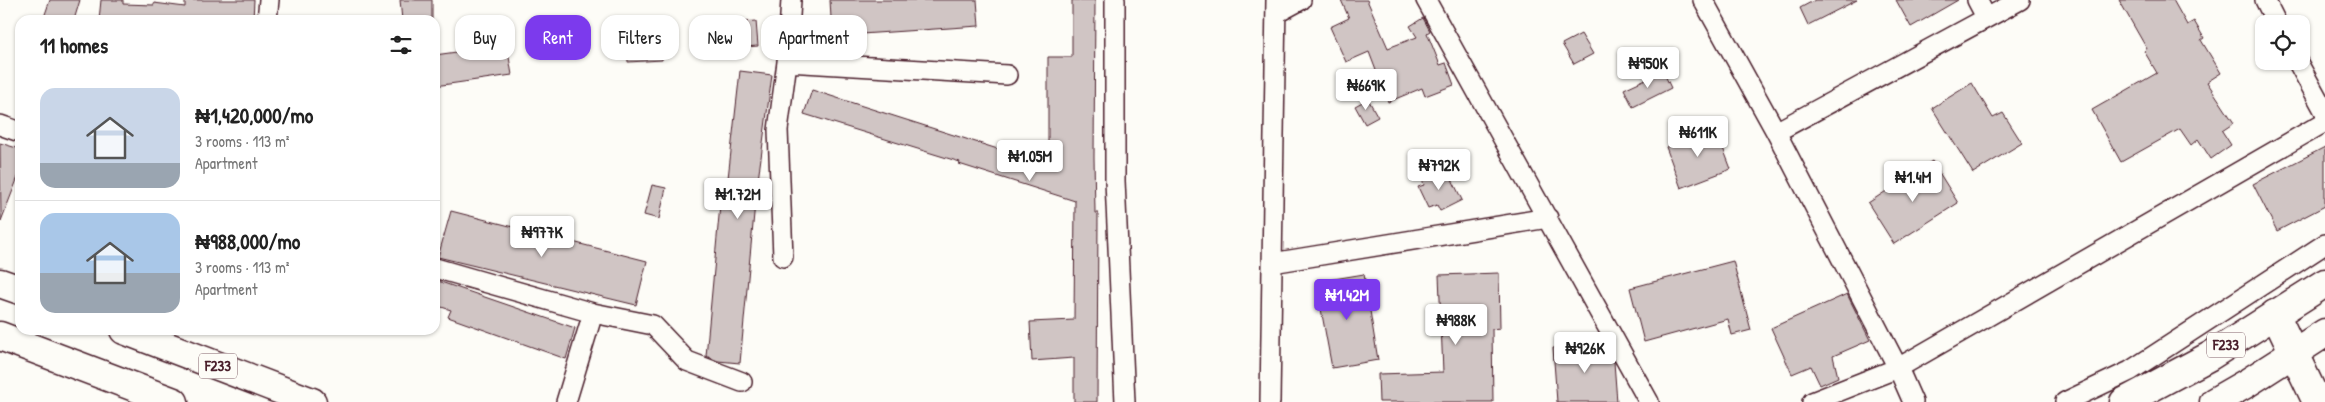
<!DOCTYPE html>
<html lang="en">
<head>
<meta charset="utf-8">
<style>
	:root { --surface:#fff; --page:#f2f2f2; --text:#222; --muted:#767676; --line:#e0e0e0; --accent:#7c3aed }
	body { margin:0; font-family:"Patrick Hand",sans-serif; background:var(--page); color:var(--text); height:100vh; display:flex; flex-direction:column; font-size:19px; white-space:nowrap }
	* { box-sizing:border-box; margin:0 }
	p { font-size:16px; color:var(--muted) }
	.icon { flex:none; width:28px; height:28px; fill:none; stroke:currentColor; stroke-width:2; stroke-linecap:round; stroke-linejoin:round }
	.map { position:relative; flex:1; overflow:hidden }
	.panel { position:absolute; left:15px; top:15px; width:425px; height:320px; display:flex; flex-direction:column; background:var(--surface); border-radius:15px; box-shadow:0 1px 4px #0004 }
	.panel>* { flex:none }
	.top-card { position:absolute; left:455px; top:15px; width:475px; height:45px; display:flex; gap:10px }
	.buttons { position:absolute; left:2255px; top:15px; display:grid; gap:10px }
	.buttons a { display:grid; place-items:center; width:55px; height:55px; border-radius:10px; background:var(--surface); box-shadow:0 1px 4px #0004; font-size:25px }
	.price { position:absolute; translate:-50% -42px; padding:0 11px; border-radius:5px; background:#fff; color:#222; font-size:16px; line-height:32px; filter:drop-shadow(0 1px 2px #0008) }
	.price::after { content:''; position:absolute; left:50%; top:30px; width:15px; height:11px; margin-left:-8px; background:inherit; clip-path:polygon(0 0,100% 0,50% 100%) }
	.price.current { background:var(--accent); color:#fff }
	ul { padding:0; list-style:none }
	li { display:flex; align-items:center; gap:15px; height:125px; padding:0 25px }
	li+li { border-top:1px solid var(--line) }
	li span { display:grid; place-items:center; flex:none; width:140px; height:100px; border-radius:15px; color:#555 }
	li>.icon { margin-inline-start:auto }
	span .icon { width:60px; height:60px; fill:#fffc; stroke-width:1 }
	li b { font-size:21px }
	h2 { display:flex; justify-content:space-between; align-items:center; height:60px; padding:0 25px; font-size:21px }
	.tag { padding:0 18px; border-radius:15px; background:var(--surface); box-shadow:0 1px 4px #0004; font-size:18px; line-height:45px }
	.tag.current { background:var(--accent); color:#fff }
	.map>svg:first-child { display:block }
</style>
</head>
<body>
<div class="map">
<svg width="2325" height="402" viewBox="0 0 2325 402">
	<rect width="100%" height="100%" fill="#fdfcf7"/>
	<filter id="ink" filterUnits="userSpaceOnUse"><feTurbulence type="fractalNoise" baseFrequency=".02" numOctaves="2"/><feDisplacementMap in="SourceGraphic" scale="10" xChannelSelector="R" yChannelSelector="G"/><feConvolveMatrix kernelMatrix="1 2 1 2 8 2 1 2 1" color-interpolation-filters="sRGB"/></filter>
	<g filter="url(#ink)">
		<!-- building -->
		<path fill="#d0c5c4" stroke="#4a1f2b" d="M50 0H80L74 20H43Z
			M101 0H123V4L154 5V3L185 7V0H254L253 20H99Z
			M400 0H432V20H402Z
			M830 0H977L979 26 832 36Z
			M1072 0H1095L1094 157 1095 213H1098L1097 402H1074V358L1032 361 1030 322 1074 320 1075 201 959 164 960 162 804 114 812 90 1048 165V57H1072Z
			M1341 0H1367L1388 48 1417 37 1410 26 1423 18 1430 31 1427 33 1440 65 1446 63 1454 85 1425 96 1422 88 1388 102 1369 52 1346 62 1330 27 1349 18Z
			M1815 0H1857L1808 25 1800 8Z
			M1896 0H1958L1911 27Z
			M2119 0H2173L2187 25 2194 21 2204 38 2201 40 2221 73 2207 82 2234 123 2222 131 2231 145 2211 159 2198 139 2191 145 2180 129 2121 162 2092 110 2157 73 2144 51 2147 49Z
			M756 21 758 46 714 49 712 24Z
			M668 30 669 52H663L662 60 628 62 627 32Z
			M1581 34 1593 54 1574 64 1562 44Z
			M507 45 512 75 435 86V55Z
			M740 71 772 75 755 203 740 363 718 361 706 356 720 205H725Z
			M1663 71 1671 88 1633 107 1624 89Z
			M1972 83 1993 118 2003 113 2022 143 1973 173 1932 108Z
			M1368 99 1378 117 1365 124 1355 106Z
			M1715 127 1731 169 1681 188 1666 147Z
			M0 143 20 149V172L1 221Z
			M2325 147V206L2277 231 2253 184Z
			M1932 161 1958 203 1894 244 1868 203Z
			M1441 169 1445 175 1449 173 1462 200 1440 211 1437 205 1428 208 1418 187 1424 185 1422 179 1432 171 1434 174Z
			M652 185 666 188 659 219 644 215Z
			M451 211 647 261 636 305 438 257Z
			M1733 261 1751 330 1732 335 1728 319 1644 342 1630 288Z
			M1499 273 1500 328 1492 329 1493 402H1379L1378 374 1443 372 1439 275Z
			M1364 274 1378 360 1332 368 1316 282Z
			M435 280 575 328 566 359 448 317 451 310 435 305Z
			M1847 294 1870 340 1833 356 1838 377 1820 385 1811 366 1792 374 1771 328Z
			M1604 344 1614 362 1617 402H1557L1553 348Z"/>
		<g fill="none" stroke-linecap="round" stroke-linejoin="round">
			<defs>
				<path id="street" d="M1115 0V181L1125 402
					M1426 0 1649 402
					M1703 0 1776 132 1898 368 1913 402
					M1977 0 1986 17
					M2265 0 2277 24
					M1277 13 1301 0
					M267 20 269 0
					M2297 61 2325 112
					M787 62 1007 75
					M0 125 20 132
					M1776 132 2020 0
					M783 257 778 130 787 62 791 0
					M1272 263 1548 218
					M435 268 593 313 653 325 687 361 742 382
					M566 402 593 313
					M1270 402 1276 0
					M1812 402 1898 368 2325 122
					M2065 402 2130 371 2325 244"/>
				<path id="secondary" d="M2275 314 2317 402"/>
				<path id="primary" d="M0 283 20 290
					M124 330 312 402
					M0 336 174 402
					M2124 402 2210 356 2325 283
					M2214 402 2247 383 2325 333"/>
			</defs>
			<!-- street casing -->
			<use href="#street" stroke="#4a1f2b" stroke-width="22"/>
			<!-- secondary casing -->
			<use href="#secondary" stroke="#4a1f2b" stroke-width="31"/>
			<!-- primary casing -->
			<use href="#primary" stroke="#4a1f2b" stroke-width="31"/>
			<!-- street -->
			<use href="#street" stroke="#fdfcf7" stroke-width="19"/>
			<!-- secondary -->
			<use href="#secondary" stroke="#fdfcf7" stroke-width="28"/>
			<!-- primary -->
			<use href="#primary" stroke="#fdfcf7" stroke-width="28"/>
		</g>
	</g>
	<g text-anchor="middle" stroke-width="4" stroke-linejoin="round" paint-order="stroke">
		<!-- shield labels -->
		<g fill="#fdfcf7" stroke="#806168" stroke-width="1">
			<rect x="2207" y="332.5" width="38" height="25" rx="4"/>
			<rect x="199" y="353.5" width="38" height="25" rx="4"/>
		</g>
		<g font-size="15" font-weight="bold" fill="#4a1f2b">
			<text x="2226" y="350">F233</text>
			<text x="218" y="371">F233</text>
		</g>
	</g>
</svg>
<div class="buttons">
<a><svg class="icon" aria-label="locate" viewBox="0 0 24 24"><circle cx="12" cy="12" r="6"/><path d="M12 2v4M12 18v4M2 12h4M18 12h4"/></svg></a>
</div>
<b class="price" style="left:1648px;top:89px">₦950K</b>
<b class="price" style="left:1366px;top:111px">₦669K</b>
<b class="price" style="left:1698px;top:158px">₦611K</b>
<b class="price" style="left:1030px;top:182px">₦1.05M</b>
<b class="price" style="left:1439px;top:191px">₦792K</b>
<b class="price" style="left:1913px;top:203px">₦1.4M</b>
<b class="price" style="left:738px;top:220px">₦1.72M</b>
<b class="price" style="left:542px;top:258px">₦977K</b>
<b class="price current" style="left:1347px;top:321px">₦1.42M</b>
<b class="price" style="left:1456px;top:346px">₦988K</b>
<b class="price" style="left:1585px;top:374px">₦926K</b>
<div class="top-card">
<a class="tag">Buy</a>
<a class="tag current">Rent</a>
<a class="tag">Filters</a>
<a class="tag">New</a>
<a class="tag">Apartment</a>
</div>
<section class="panel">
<h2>11 homes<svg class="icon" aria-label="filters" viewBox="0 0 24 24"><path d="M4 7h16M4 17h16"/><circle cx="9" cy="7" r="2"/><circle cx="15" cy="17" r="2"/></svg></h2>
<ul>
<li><span style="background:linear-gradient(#c9d6e8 75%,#9aa5b1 0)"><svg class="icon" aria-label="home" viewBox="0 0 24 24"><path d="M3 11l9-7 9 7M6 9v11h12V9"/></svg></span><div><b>₦1,420,000/mo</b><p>3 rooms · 113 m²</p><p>Apartment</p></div></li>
<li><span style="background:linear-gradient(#a9c7e8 60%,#9aa5b1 0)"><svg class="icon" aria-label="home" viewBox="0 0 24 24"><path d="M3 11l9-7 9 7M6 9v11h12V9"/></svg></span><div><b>₦988,000/mo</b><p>3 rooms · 113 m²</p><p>Apartment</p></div></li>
</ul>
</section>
</div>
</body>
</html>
